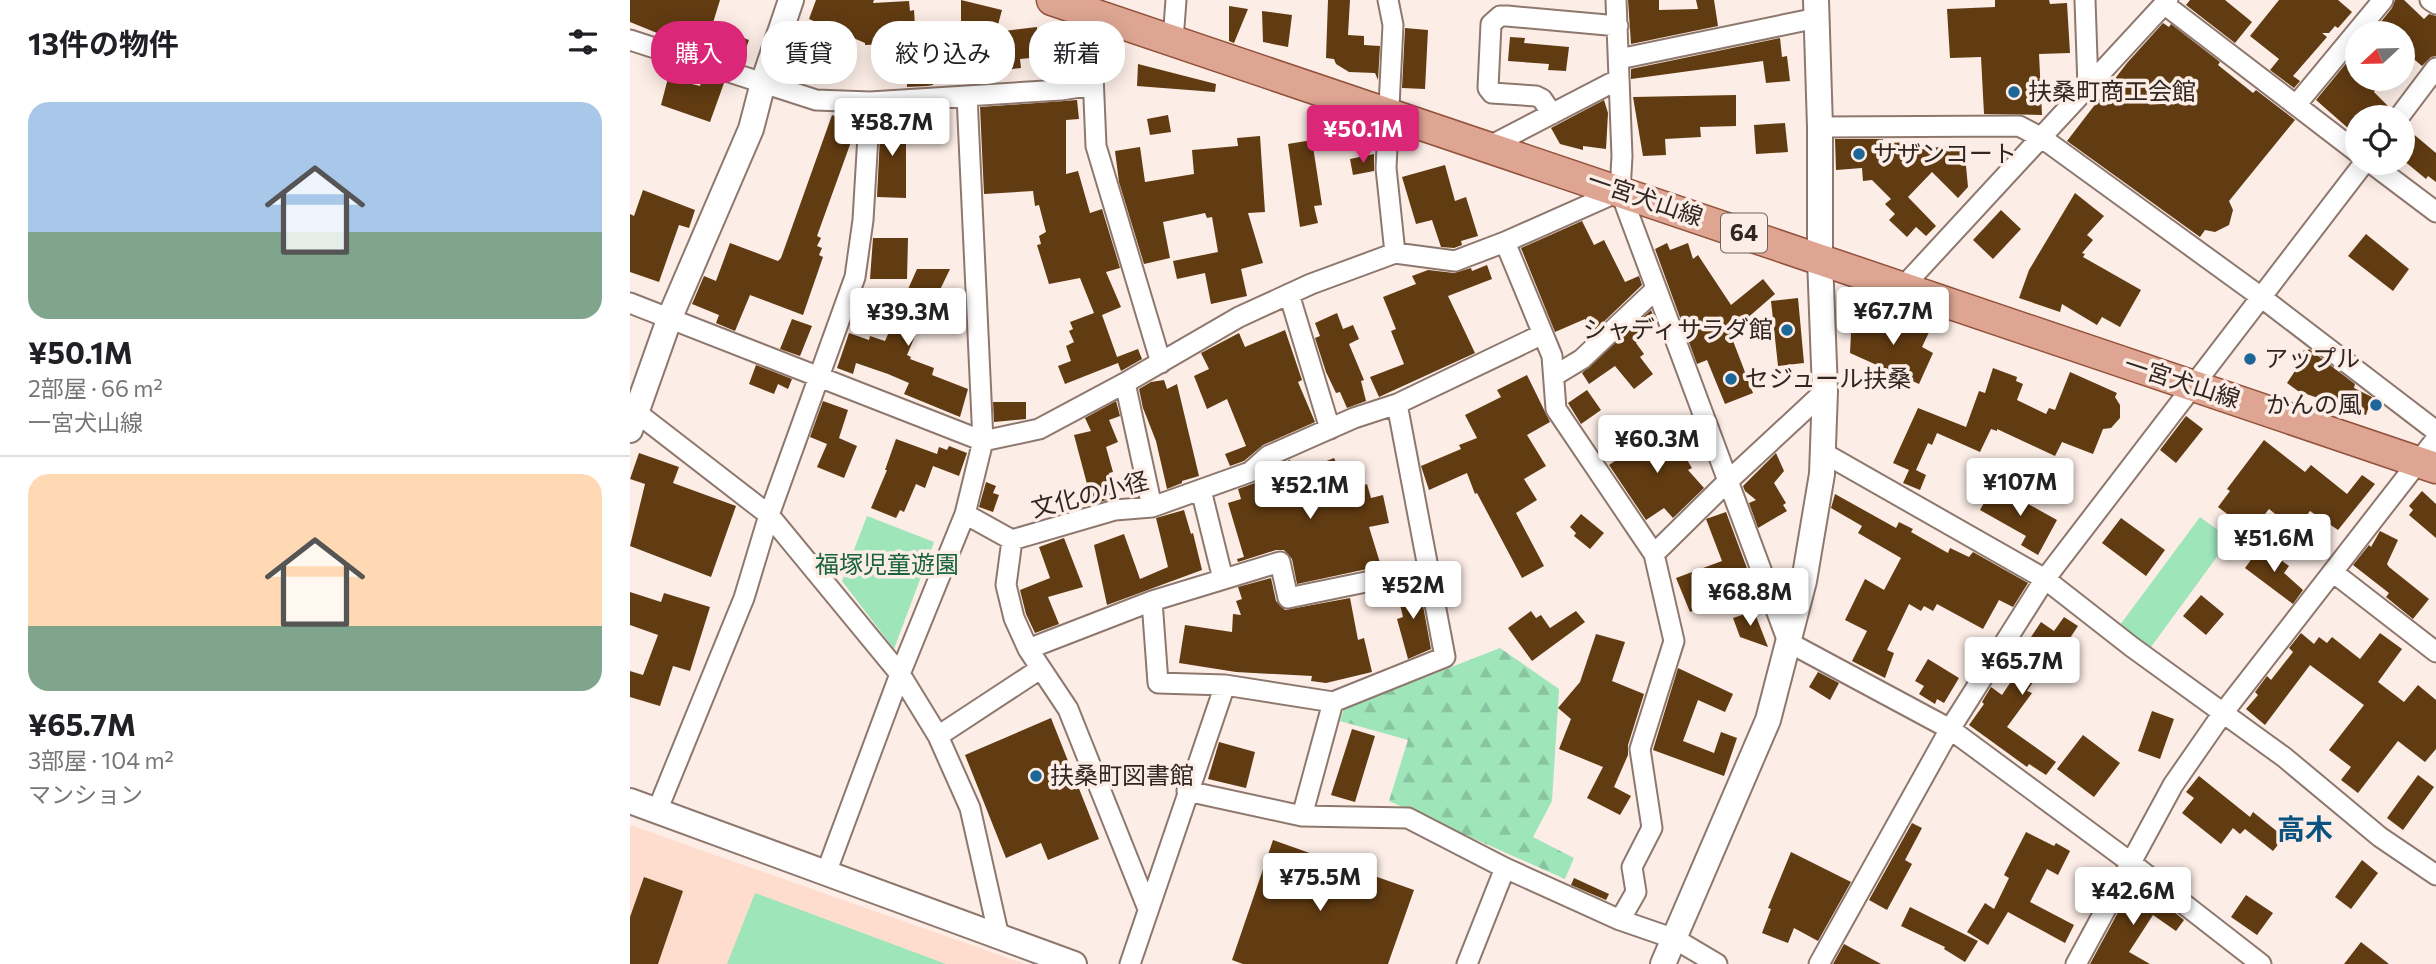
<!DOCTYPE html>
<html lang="ja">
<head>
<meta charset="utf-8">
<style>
	:root { --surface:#fff; --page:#f6f6f6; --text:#202124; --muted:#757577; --line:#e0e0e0; --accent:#db2777 }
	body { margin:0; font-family:Commissioner,"Noto Sans JP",sans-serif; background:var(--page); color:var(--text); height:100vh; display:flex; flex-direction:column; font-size:26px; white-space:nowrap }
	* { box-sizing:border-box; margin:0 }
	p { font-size:23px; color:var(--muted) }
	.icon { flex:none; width:38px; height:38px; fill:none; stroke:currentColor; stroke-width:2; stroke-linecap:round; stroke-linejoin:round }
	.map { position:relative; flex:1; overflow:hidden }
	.panel { display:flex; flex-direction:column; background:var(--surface); width:630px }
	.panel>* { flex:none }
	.guide { position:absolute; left:21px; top:21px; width:665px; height:63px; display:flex; gap:14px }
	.needle { width:46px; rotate:248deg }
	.buttons { position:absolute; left:1715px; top:21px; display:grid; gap:14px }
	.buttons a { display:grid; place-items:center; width:70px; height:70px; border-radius:50%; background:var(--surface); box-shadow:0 4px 18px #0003; font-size:35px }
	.price { position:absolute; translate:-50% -60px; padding:0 16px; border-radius:7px; background:#fff; color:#222; font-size:23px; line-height:46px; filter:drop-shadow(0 2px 4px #0008) }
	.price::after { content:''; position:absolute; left:50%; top:42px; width:21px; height:16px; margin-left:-10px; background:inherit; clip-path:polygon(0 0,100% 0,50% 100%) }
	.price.current { background:var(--accent); color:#fff }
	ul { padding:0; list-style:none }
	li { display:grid; align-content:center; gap:14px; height:371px; padding:0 28px }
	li+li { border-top:2px solid var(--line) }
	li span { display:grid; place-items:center; height:217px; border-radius:21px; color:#555 }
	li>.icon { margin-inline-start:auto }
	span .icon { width:126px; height:126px; fill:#fffc; stroke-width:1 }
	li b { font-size:30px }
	h2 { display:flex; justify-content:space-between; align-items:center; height:84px; padding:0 28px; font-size:30px }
	.pill { padding:0 24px; border-radius:28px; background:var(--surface); box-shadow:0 4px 18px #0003; font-size:24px; line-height:63px }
	.pill.current { background:var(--accent); color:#fff }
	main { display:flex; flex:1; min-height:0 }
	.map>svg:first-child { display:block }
</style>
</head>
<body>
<main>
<section class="panel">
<h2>13件の物件<svg class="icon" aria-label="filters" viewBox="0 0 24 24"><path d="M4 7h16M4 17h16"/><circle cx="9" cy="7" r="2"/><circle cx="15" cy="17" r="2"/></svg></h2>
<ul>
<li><span style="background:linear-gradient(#a9c7e8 60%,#7fa58c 0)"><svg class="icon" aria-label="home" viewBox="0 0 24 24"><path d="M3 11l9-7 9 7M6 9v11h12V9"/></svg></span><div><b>¥50.1M</b><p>2部屋 · 66 m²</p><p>一宮犬山線</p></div></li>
<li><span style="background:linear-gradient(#ffd9b3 70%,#7fa58c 0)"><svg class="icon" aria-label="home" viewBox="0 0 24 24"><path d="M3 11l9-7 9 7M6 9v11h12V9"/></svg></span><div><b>¥65.7M</b><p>3部屋 · 104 m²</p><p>マンション</p></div></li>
</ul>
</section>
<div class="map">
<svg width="1806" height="964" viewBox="0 0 1806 964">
	<defs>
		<pattern id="forest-firs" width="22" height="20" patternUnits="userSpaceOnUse" patternTransform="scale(1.75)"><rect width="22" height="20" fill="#9ee5ba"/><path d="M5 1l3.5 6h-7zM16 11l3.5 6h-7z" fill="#88c4a0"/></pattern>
	</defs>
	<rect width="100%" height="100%" fill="#fcede6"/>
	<!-- built -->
	<path fill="#feddce" d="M0 825 395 964H0Z"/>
	<!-- green -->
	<path fill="#9ee5ba" d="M237 516 304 542 264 649 212 581Z
		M1570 517 1600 539 1521 647 1490 625Z
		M125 893 316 964H97Z"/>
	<!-- forest -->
	<path fill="url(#forest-firs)" d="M870 648 929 689 922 801 903 837 944 858 935 879 759 801 778 740 710 721 714 709Z"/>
	<!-- building -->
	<path fill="#613b12" d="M0 0H90L82 26 119 40 112 60 104 57 102 60 32 37V35L0 22Z
		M186 0H244L243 3 279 1 280 11 284 10 286 43 235 45V43L179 19Z
		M331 0 372 10 366 32 407 27 410 57 390 59 391 68 357 72 358 82 333 84V81L303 82V85L297 86 277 87V51H326L331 34Z
		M698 0H720L718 35 734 36V45L750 46 748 80 745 73 719 72 706 64 704 59 696 58Z
		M998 0H1029V10L1068 9 1066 0H1084L1088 26 1001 44Z
		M1365 0H1419L1420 4 1437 3 1440 53 1409 54 1412 115 1354 114 1351 57 1320 58 1317 9 1365 7Z
		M1560 0H1595L1622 22 1605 43 1556 5Z
		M1649 0H1708L1722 12 1708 28 1705 26 1699 33H1692L1697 37 1663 76 1670 81 1664 88 1640 70 1649 59 1620 36Z
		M1765 0H1774L1794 19 1799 14 1806 16V56L1801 57 1792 66 1773 50V33H1752L1746 28 1762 8Z
		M599 6 618 9 604 43 599 41Z
		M632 11 662 15 658 47 633 42Z
		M1533 23 1539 27 1541 24 1590 62 1588 65 1623 93 1626 90 1665 120 1599 201 1603 210 1599 225 1585 232 1575 230 1570 237 1437 141 1497 63Z
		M775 28 798 30 795 89 772 88Z
		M880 37 895 38 894 43 939 47 936 71 918 70 919 64 878 61Z
		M1150 38 1152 57 1157 56 1160 81 1136 83 1133 61 1001 79V69Z
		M442 40 445 75 423 78 420 42Z
		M1727 50V79H1749L1742 87 1745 90 1744 92 1758 106 1748 117H1727V136L1686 100Z
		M508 64 586 84 585 92 507 86Z
		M73 76 94 83 80 122 31 105 38 78 70 86Z
		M1106 95V126L1070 127 1071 137 1035 139 1036 155 1013 156 1003 97Z
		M447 100 449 119 436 120V174L448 171 460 213 472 209 490 268 476 272 491 307 472 315 487 357 508 349 512 359 491 371 488 363 435 384 428 366 441 361 436 346 444 342 439 331 443 329 440 322 464 313 450 278 419 284 407 245 411 244 409 236 416 232 409 205 405 206 403 191 354 194 350 107Z
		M974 100 978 113 976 149 953 146V150L930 144 921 128Z
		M202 115 226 124V128L187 236 191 238 187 246 192 248 189 255 193 257 173 315 120 295 105 331 86 323 89 315 62 304 74 276 86 281 100 243 148 261 151 258Z
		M538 115 541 132 520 135 517 119Z
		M251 116 276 118V198L247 197Z
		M1155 123 1158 152 1126 154 1124 125Z
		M1775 127 1806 153V182L1798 176 1796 179 1773 160V129Z
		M630 136 635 212 618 213 633 263 611 269 617 296 581 304 575 273 547 279 543 261 588 252 582 217 577 218 575 213 533 222 540 258 514 264 489 182 485 151 510 147 515 182 564 174 562 150 608 146 607 138Z
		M1205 139H1253V143L1287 142V149L1334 145 1338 187 1328 198 1302 172 1278 197 1306 226 1296 236 1286 227 1277 237 1259 220 1265 214 1255 204 1261 199 1242 180 1233 181 1232 168 1206 170Z
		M682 140 692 205 684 206 688 223 670 227 658 144Z
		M744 154V171L723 175 720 159Z
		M815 165 825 201 836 197 848 236 831 241 832 245 824 248 811 247 802 220 786 224 772 177Z
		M13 190 65 210 59 228 49 225 29 282 0 272V214L4 216Z
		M1445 193 1474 216 1457 235 1463 240 1452 253 1455 254 1453 257 1511 290 1490 327 1472 317 1467 325 1432 304 1430 312 1389 298 1399 270Z
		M1371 210 1391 229 1363 259 1343 240Z
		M952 221 964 245 974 240 995 282 1009 276 1012 285 962 333 955 319 925 332 891 248Z
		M1736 234 1779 269 1763 291 1718 256Z
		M243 238H278L277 279H240Z
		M1037 243 1040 250 1058 243 1063 259 1068 255 1101 305 1133 279 1145 294 1100 333 1123 393 1095 404 1077 360 1067 364 1025 249Z
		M857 265 862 279 818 296 845 353 749 397 740 377 774 364 761 331 766 329 753 297 786 284 782 276 798 270 824 273 841 268 842 271Z
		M287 269H320L297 317 294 315 277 355 281 357 280 359 304 368 302 375 338 389 330 417 274 394 279 383 258 374 226 363 223 374 207 368 219 333 239 340 240 336 255 341Z
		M1168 298 1174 363 1148 366 1141 301Z
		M1021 310 1026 322 1006 343 1014 354 1010 357 1023 374 1004 389 985 366 959 384 952 373Z
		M707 313 713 329 723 325 729 339 719 344 734 380 731 381 736 401 717 408 710 392 706 393 696 372 685 338 690 336 685 323Z
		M1249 315 1266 323 1267 320 1272 323 1275 318 1300 330 1292 347 1303 353 1289 384 1220 353 1221 333Z
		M162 319 182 326 170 356 150 349Z
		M655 330 672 380 668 382 685 422 633 445 614 461 600 466 595 454 616 446 597 399 577 409 564 376 579 369 571 353 609 333 615 347Z
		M1679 349 1725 384 1724 388 1742 397 1736 415 1668 391 1657 383 1667 368 1663 365 1674 350 1677 352Z
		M126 365 162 379 158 389 148 384 144 394 119 384Z
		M1363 368 1387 377 1386 381 1393 384 1387 400 1416 414 1419 408 1425 410 1440 372 1487 393 1485 397 1490 405V418L1481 428 1473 429 1463 454 1432 442 1425 456 1367 429V431L1361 429 1350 452 1307 433 1302 445 1298 443 1286 470 1296 475 1290 490 1273 483 1279 470 1263 463 1288 408 1336 427 1349 391 1355 393Z
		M897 375 920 422 897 435 916 466 894 479 907 500 886 513 914 566 892 578 847 493 845 494 837 473 799 490 791 466 831 449 829 445 847 438 835 415 871 397 867 390Z
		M534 380 537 389 547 384 569 476 552 481V483L537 489 526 441 513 408 509 389 521 382Z
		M957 390 971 410 951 424 938 403Z
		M193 401 218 410 209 438 227 446 214 478 187 467 197 444 180 437Z
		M486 401 490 416 479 420 488 442 476 447 483 472 479 473 484 498 456 506 452 485 457 484 444 435 461 431 455 418Z
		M363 402H396V419L364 422Z
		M1556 416 1573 429 1546 463 1530 450Z
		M1030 427 1037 438 1042 435 1062 468 1058 470 1074 488 1043 518 1034 508 1016 520 979 465 1012 443 1009 439Z
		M266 439 307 454 309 447 317 450 319 446 337 453 329 476 303 466 295 488 286 484 274 512 270 510 266 518 241 508 257 470H255Z
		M1634 440 1675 472 1681 465 1717 494 1732 475 1745 484 1708 530 1680 511 1665 530 1639 509 1621 532 1588 507 1600 491 1597 489Z
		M9 453 49 467 43 483 106 506 81 577 0 546 15 484 0 479Z
		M1146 453 1154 471 1144 483 1156 503 1153 505 1157 511 1128 528 1119 503 1126 500 1115 491 1113 486Z
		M704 458 720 491 737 484 741 498 753 495 759 523 739 527 751 566 667 584 662 559 654 550H646L608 562 607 559 614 557 598 503 611 499 608 489 625 483 645 466 660 460 665 474Z
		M356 482 366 486 363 493 369 495 363 512 349 507Z
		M1364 485 1427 520 1408 555 1391 545 1396 536 1350 510Z
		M1792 491 1806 504V538L1779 515 1783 510 1779 506Z
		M1205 494 1266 528 1269 522 1283 529 1281 532 1318 553 1320 548 1339 557 1343 552 1398 583 1383 607 1369 600 1353 629 1307 604 1303 611 1294 606 1291 611 1279 604 1257 650 1264 653 1255 678 1222 661 1237 631 1215 620 1235 579 1254 590 1271 558 1228 533 1232 526 1201 508Z
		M554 510 561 534 563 533 572 570 477 605 464 545 494 534 510 579 538 567 526 518Z
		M1096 512 1121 579 1079 595 1082 603 1060 612 1046 578 1092 561 1076 519Z
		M951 514 974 533 960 549 944 536 946 533 940 527Z
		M1491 518 1535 550 1516 576 1472 543Z
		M1750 531 1768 540 1757 564 1759 567 1799 599 1783 619 1756 597 1759 593 1723 565 1739 545 1741 547Z
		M434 538 453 587 418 597 429 624 405 633 396 614 390 590 420 578 409 547Z
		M1631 546 1659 566 1654 573 1673 590 1663 604 1615 568Z
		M641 578 646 601 655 610 720 598 728 640 734 638 742 672 696 683 681 681 682 676 606 672 549 663 555 625 602 632 603 614 611 615 606 601 612 599 608 587Z
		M789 584 801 649 778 659 767 619 773 617 766 588Z
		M0 592 31 602 34 593 80 607 60 671 43 666 30 706 0 697V671L13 675 28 635 0 625Z
		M1571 595 1594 614 1576 635 1553 616Z
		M901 611 906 618 911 615 920 628 946 611 955 622 902 661 878 628Z
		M1124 611 1138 647 1110 637 1103 618Z
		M1434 617 1448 626 1432 650 1427 646 1397 691 1402 693 1377 727 1426 762 1416 775 1399 764 1397 767 1339 725 1354 704 1352 702 1361 687 1372 695 1392 665 1385 661 1411 622 1424 631Z
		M1671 633 1684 644 1689 637 1697 643 1702 637 1730 659 1750 633 1772 649 1748 682 1774 702 1788 685 1806 700V749L1795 762 1768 741 1728 793 1711 780 1721 767 1699 750 1734 705 1680 665 1635 725 1616 709 1628 695 1625 692 1637 676 1641 680 1663 652 1659 648Z
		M966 634 995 642 982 681 1014 694 998 745V755L984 787 1001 796 990 815 957 798 973 767 929 749 941 719 928 708 950 682Z
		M1298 659 1329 678 1314 703 1307 699 1305 704 1289 694 1294 686 1285 681Z
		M1048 668 1103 694 1095 712 1068 700 1053 741 1084 753 1091 732 1107 738 1094 776 1023 750Z
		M1188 672 1209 683 1200 700 1179 687Z
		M1522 711 1544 719 1530 759 1508 751Z
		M421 718 469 839 418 860 411 843 376 858 335 755Z
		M722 729 745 736 725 802 701 795Z
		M1453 735 1490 763 1464 797 1427 769Z
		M589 742 625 752 616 788 578 779Z
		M1788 775 1804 787 1773 830 1757 818Z
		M1569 776 1620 817 1623 812 1654 837 1643 851 1615 829 1610 834 1603 828 1591 844 1552 813 1564 798 1556 792Z
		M1282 823 1292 828 1275 860 1282 864 1257 910 1239 900Z
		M1396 832 1424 846 1426 843 1440 851 1428 875 1417 869 1400 902 1444 925 1435 943 1378 912 1358 945 1337 932 1355 903 1364 909 1379 878 1374 875Z
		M643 840 784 890 758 964H613L602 960Z
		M1161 852 1221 882 1188 941 1164 928 1158 943 1132 933 1141 909 1138 908Z
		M1732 860 1748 873 1721 909 1705 897Z
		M14 877 53 891 28 964H0V917Z
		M944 878 979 894 976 900 941 885Z
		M1505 881 1554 920 1546 931 1523 915 1499 952 1520 964H1460Z
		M1616 895 1643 913 1627 935 1601 917Z
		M1280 907 1348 941 1335 962 1314 949 1315 947 1271 926Z
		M1731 942 1759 964H1714Z
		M1214 944 1251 964H1203Z"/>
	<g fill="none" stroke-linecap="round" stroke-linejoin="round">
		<defs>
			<path id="minor" d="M758 0 763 25 756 168 765 253
				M986 0 992 156 990 191 1158 642 1320 729 1500 862 1631 964
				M1455 0 1458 87
				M1800 0 1806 4
				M460 3 466 146 531 363
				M1534 4 1727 152
				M0 40 186 100 240 102 431 90 463 85
				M543 40 546 0
				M989 59 1187 18
				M1666 105 1753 0
				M922 114 912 99 906 96 862 93 858 88 861 24 870 16H877L988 26
				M1769 117 1806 68
				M1190 127 1389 126 1412 138 1631 297 1806 431
				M858 147 989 79
				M1741 163 1806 212
				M875 242 922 356 926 409 1024 554 1044 641 1010 749 1022 828 1002 867 1006 892 990 920 1045 939 1087 964
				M1271 289 1538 0
				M659 294 700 429
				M0 303 353 441 409 429 495 383 609 317 681 284 765 253 825 261 875 242 990 191
				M924 376 952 359 1026 289
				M495 383 522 507
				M6 412 139 515 270 674 308 736 340 808 369 937
				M1192 452 1415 579 1502 647 1654 757 1750 837 1806 875
				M571 490 593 579
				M335 514 382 540
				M382 540 485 510 522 507 620 472 638 456 724 418 767 404 913 334
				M382 540 376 585 384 618 398 649 438 709 518 909
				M1024 554 1097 482 1195 391
				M1704 573 1806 652
				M522 601 650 562 658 598 799 569
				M398 649 522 601 528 683 595 685 703 702 672 816
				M703 702 815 657 767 404
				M308 736 410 669
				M557 791 672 816 778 818 875 868 990 920
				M27 811 114 598 139 515 225 277 233 220 240 102
				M196 873 270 674 335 514 353 441 337 96
				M500 964 595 685
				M837 964 875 868
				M1189 964 1320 729 1415 579 1734 163
				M1446 964 1543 785 1593 713 1806 439"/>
			<path id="tertiary" d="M0 430 40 317 121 129 133 83 161 0
				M0 801 444 964
				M1033 964 1138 720 1174 581 1192 474 1195 391 1190 259V127L1186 0"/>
			<path id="primary" d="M422 0 1806 468"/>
		</defs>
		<!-- minor casing -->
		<use href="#minor" stroke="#8e786e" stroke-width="23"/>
		<!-- tertiary casing -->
		<use href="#tertiary" stroke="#8e786e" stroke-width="28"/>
		<!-- primary casing -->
		<use href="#primary" stroke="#93523c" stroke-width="33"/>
		<!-- minor -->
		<use href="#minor" stroke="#fff" stroke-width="19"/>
		<!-- tertiary -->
		<use href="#tertiary" stroke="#fff" stroke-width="24"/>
		<!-- primary -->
		<use href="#primary" stroke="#dea692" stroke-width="30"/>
	</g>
	<!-- markers -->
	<g fill="#1d669a" stroke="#fcede6" stroke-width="2.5">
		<circle cx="1384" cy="92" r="7"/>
		<circle cx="1229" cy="154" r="7"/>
		<circle cx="1157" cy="330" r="7"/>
		<circle cx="1620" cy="359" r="7"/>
		<circle cx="1101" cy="379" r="7"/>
		<circle cx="1746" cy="405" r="7"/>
		<circle cx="406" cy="776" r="7"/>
	</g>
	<g text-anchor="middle" stroke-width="7" stroke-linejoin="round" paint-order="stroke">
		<!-- shield labels -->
		<rect fill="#fcede6" stroke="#6d625d" stroke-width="2" x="1091" y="213.5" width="46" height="39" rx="5"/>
		<g font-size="23" font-weight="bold" fill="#302622">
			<text x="1114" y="241">64</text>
		</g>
		<!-- poi labels -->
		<g font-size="24" fill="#302622" stroke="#fcede6" text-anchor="start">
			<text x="1398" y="100">扶桑町商工会館</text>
			<text x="1243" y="162">サザンコート</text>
			<text x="1143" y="338" text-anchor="end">シャディサラダ館</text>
			<text x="1634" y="367">アップル</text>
			<text x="1115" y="387">セジュール扶桑</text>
			<text x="1732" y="413" text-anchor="end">かんの風</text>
			<text x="420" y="784">扶桑町図書館</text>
		</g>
		<!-- street labels -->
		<g font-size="24" fill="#302622" stroke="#fcede6">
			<text transform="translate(1015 199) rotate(19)" y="8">一宮犬山線</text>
			<text transform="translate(1552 382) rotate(18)" y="8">一宮犬山線</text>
			<text transform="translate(460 495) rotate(-14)" y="8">文化の小径</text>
		</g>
		<!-- park labels -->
		<g font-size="24" fill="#19643f" stroke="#fcede6">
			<text x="257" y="573">福塚児童遊園</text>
		</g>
		<!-- quarter labels -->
		<g font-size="28" font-weight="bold" fill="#0c5281" stroke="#fcede6">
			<text x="1675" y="839">高木</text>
		</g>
	</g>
</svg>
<div class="buttons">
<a><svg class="needle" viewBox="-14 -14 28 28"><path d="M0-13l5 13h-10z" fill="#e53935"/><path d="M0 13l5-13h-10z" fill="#757577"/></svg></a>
<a><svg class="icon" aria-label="locate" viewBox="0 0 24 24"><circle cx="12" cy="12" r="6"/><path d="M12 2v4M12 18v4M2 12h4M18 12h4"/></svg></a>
</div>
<b class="price" style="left:262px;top:158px">¥58.7M</b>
<b class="price current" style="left:733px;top:165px">¥50.1M</b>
<b class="price" style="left:1263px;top:347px">¥67.7M</b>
<b class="price" style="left:278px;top:348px">¥39.3M</b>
<b class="price" style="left:1027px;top:475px">¥60.3M</b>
<b class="price" style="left:1390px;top:518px">¥107M</b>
<b class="price" style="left:680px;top:521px">¥52.1M</b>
<b class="price" style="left:1644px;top:574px">¥51.6M</b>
<b class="price" style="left:783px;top:621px">¥52M</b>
<b class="price" style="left:1120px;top:628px">¥68.8M</b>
<b class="price" style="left:1392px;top:697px">¥65.7M</b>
<b class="price" style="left:690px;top:913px">¥75.5M</b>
<b class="price" style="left:1503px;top:927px">¥42.6M</b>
<div class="guide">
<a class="pill current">購入</a>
<a class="pill">賃貸</a>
<a class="pill">絞り込み</a>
<a class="pill">新着</a>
</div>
</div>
</main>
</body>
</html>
